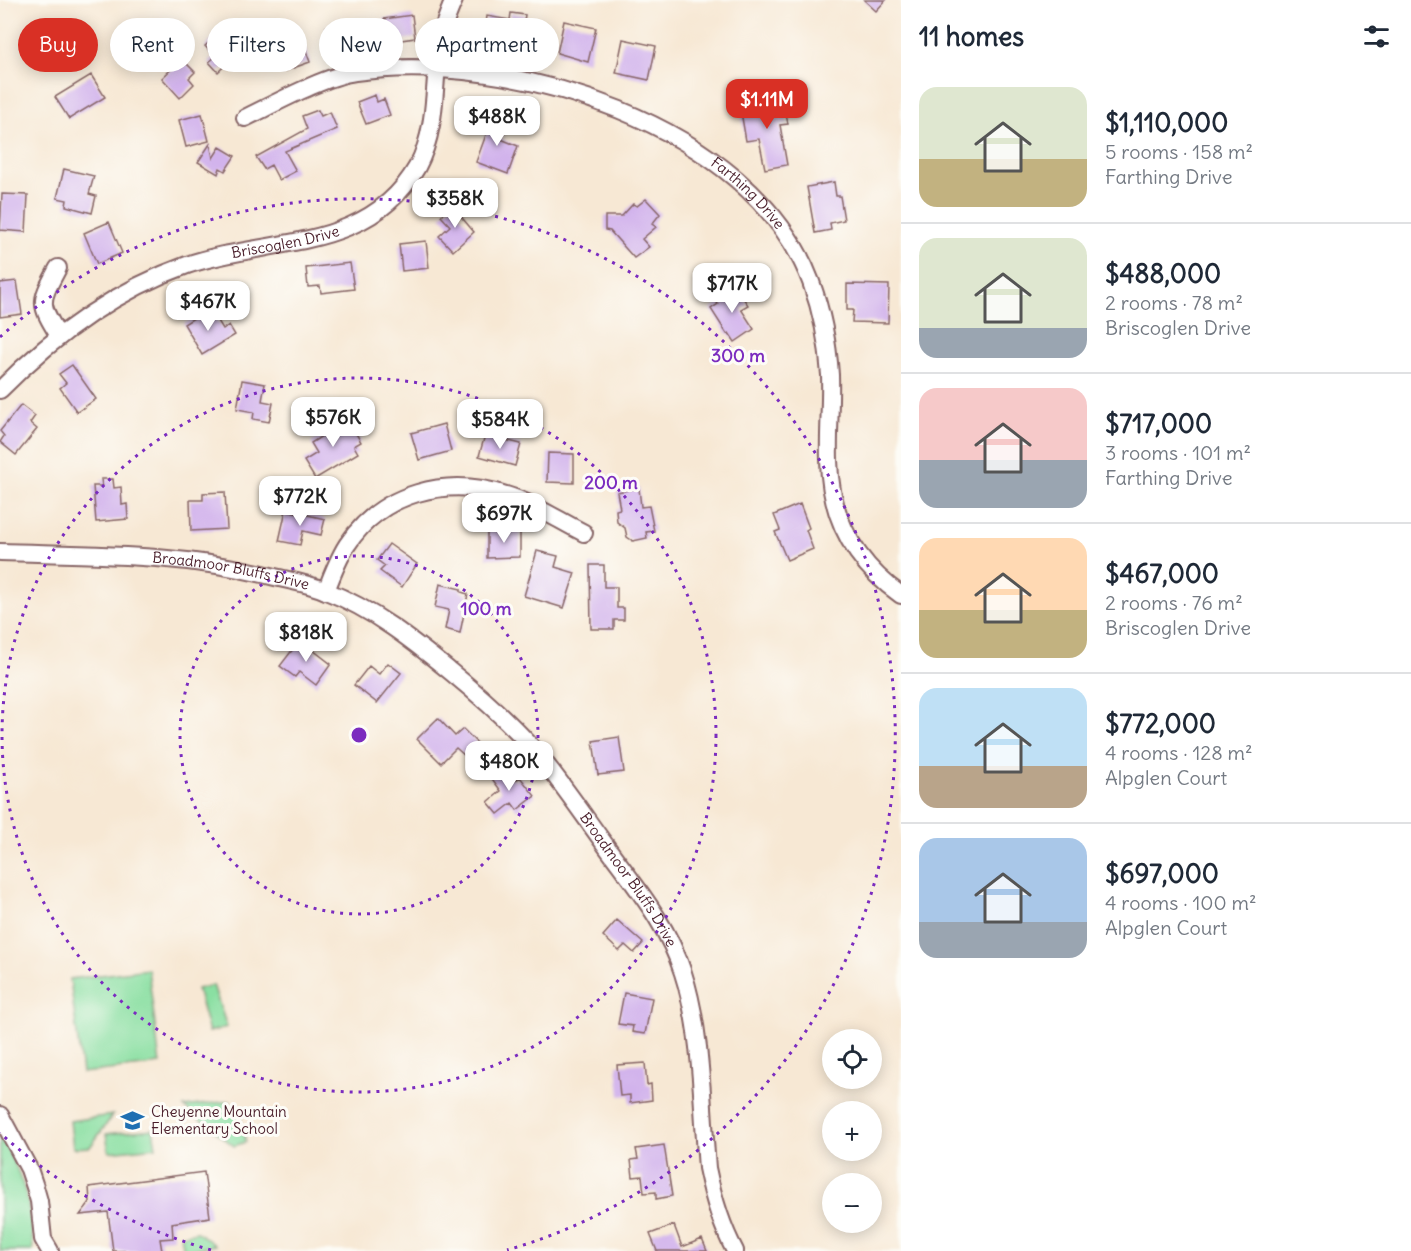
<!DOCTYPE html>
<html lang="en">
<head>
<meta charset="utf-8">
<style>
	:root { --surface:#fff; --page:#f2f2f3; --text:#1f2937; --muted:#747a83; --line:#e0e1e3; --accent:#d93025 }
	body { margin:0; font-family:Delius,sans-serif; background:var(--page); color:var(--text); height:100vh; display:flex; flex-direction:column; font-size:22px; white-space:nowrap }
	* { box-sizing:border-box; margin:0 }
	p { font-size:20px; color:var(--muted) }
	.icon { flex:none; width:33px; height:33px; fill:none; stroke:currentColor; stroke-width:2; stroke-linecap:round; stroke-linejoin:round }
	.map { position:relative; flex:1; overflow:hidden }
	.details { display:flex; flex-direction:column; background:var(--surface); width:510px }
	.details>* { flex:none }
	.hud { position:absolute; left:18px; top:18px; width:570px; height:54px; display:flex; gap:12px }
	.controls { position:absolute; left:822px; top:1029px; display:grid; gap:12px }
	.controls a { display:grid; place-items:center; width:60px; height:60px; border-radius:50%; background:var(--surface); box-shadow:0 3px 15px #0003; font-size:30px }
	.price { position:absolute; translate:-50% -51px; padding:0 14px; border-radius:12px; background:#fff; color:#222; font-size:20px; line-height:39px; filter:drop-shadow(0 2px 3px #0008) }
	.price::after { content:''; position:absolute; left:50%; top:36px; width:18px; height:14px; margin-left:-9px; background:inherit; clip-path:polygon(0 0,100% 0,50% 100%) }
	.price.current { background:var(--accent); color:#fff }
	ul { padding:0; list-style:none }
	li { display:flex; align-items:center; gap:18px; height:150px; padding:0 18px }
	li+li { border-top:2px solid var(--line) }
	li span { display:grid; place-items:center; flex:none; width:168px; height:120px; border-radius:18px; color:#555 }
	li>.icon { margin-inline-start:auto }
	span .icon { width:72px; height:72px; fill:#fffc; stroke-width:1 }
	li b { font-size:26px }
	h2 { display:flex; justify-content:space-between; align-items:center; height:72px; padding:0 18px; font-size:26px }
	.tag { padding:0 21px; border-radius:27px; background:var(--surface); box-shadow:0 3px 15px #0003; font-size:21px; line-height:54px }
	.tag.current { background:var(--accent); color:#fff }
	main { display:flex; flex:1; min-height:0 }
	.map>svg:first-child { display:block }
</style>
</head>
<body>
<main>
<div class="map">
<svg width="901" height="1251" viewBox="0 0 901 1251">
	<rect width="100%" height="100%" fill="#fdfcf7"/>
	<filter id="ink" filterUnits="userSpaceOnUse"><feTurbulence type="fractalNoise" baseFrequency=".0167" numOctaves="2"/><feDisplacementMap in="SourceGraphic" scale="12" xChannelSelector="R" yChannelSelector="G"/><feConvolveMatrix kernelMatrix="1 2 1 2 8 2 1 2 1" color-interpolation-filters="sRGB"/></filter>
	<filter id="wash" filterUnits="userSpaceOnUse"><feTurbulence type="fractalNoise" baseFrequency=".008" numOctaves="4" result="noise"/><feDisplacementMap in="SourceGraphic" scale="24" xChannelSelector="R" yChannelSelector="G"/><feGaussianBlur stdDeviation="1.35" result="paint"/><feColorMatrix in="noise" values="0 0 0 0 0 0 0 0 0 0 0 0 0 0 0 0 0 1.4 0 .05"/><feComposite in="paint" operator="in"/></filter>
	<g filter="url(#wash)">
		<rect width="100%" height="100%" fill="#f7e8d4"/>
		<!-- green -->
		<path fill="#8adfa2" stroke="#6a7f66" stroke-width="1.5" d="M148 969 160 1064 82 1073 70 979Z
			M213 985 227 1027 209 1032 197 989Z
			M229 1101 241 1120 246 1142 234 1146 184 1107Z
			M113 1115 90 1147 73 1148 70 1121Z
			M153 1129 156 1147 109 1152 106 1134Z
			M0 1135C23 1176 32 1203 33 1251H0Z
			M197 1232 215 1245 184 1251 181 1235Z"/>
		<g id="blocks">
			<!-- building -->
			<path fill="#d2b3ec" d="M864 0H886L876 11Z
				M511 13 525 15 523 27 535 29 531 51 483 44 487 16 510 20Z
				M412 15 415 38 387 42 384 19Z
				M358 20 364 46 332 53 326 27Z
				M564 21 596 28 588 62 557 53Z
				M220 32 239 52 218 72 209 62 215 57 205 46Z
				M301 37 310 62 282 72 273 47Z
				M623 39 656 46 649 80 616 73Z
				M182 59 195 72 189 78 194 84 180 98 162 78Z
				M91 75 105 97 69 119 55 97Z
				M375 95 377 102 384 99 390 115 366 124 357 102Z
				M783 98 788 124 780 125 787 165 765 169 759 139 746 141 740 106Z
				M318 110 321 116 330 112 337 129 285 151 296 171 279 180 271 165 264 169 256 157 307 129 302 116Z
				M494 113 509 118 501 139 518 146 508 174 476 162Z
				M202 114 209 141 186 147 179 120Z
				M210 144 213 158 220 147 235 156 225 171 220 168 218 174 198 162Z
				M64 169 94 176 89 194 96 196 92 213 66 206 67 200 57 198Z
				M834 182 836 196H840L844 220 830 223 831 230 815 233 807 187Z
				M2 194 28 195 26 232 0 230Z
				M646 199 660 214 652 224 656 227 642 239 649 247 634 258 610 231 605 230V216H622L633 204 637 206Z
				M452 206 474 232 453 251 439 236 450 226 441 216Z
				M109 222 122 253 97 264 84 233Z
				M426 241 429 268 402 271 399 244Z
				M350 263 354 289 321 293 320 286 308 287 306 268Z
				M17 281 22 314 0 317V283Z
				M847 284 889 285 888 323 852 322 853 310H847Z
				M725 287 731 297 739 292 748 305 741 309 754 329 735 342 729 333 727 334 711 309 718 304 712 295Z
				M210 308 223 329 229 325 235 335 202 355 184 324Z
				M72 365 96 399 77 412 60 388 66 383 59 374Z
				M242 380 265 384 262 401 273 403 269 422 253 419 254 412 237 409Z
				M21 405 35 416 30 423 37 429 16 455 0 442 4 436 0 431Z
				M344 413 361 442 354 446 358 453 315 479 304 461 317 453 311 443 339 425 335 419Z
				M444 424 451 451 419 460 411 433Z
				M485 435 521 444 515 466 479 456Z
				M548 453 574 454V483L547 482Z
				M101 479H113L114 488 121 487 122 505 127 504 128 519 96 522 93 486H102Z
				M639 488 641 507 649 506 654 531 646 532 647 538 633 541 627 537 625 528 617 522 616 510 620 509 617 492Z
				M225 492 227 529 191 531 190 500H203V493Z
				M800 504 809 528 806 530 813 549 787 560 775 532 780 530 774 515Z
				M286 510 325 519 321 535 303 531 300 545 279 541Z
				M520 530V557L487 558V531Z
				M389 544 417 564 402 587 380 571 385 566 377 560Z
				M537 551 558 556 555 567 575 573 564 608 524 596Z
				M590 565H604V587H617V608H624V620H614V629H591Z
				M440 584 461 589V592L468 594 460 633 445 629 449 610 435 607Z
				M300 640 331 664 316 685 299 672 295 677 280 666Z
				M388 663 401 673 377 703 354 685 369 666 379 674Z
				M438 718 455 736 463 729 478 744 465 756 456 748 441 763 417 739Z
				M619 737 624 772 598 775 593 741Z
				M503 766 515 781 520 777 535 796 517 810 512 803 498 814 488 802 501 791 490 776Z
				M617 920 643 943 634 953 625 945 619 951 603 936Z
				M624 993 652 998 645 1034 632 1032 633 1026 618 1024Z
				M645 1063 647 1085 651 1084 652 1100 630 1103V1095L620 1096 617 1065Z
				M664 1145 672 1196 656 1199V1192L644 1193 642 1176 633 1177 631 1160 638 1159 636 1149Z
				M204 1172 210 1217 172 1223 173 1238 160 1239 162 1251H113L108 1212 80 1215 90 1202 89 1187Z
				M674 1225 682 1247 702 1239 707 1251H657L650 1234Z"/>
		</g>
	</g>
	<g filter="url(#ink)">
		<use href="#blocks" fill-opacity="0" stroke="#876566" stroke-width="1.5"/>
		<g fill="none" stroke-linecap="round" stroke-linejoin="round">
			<defs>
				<g id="minor">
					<path id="s1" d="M245 118C274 104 325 76 355 72 509 50 752 124 811 282 822 312 828 344 830 375 831 403 828 432 829 460 830 518 854 562 901 595"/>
					<path d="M58 268C40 302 38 302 59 336"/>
					<path id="s2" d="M0 390C54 335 114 291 187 265 268 237 368 253 417 167 436 132 434 91 438 52 440 34 447 16 454 0"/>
					<path id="s3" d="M0 552C94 555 183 553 275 577 292 581 310 584 326 591 373 609 413 641 451 672 478 694 505 718 529 744 557 775 581 812 606 846 635 886 668 925 683 973 702 1031 702 1107 707 1168 713 1197 721 1225 735 1251"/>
					<path d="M326 591C332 575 338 559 347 545 382 492 447 476 506 495 533 503 558 520 584 533"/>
					<path d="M0 1115 29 1169 35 1187 39 1201 43 1239 50 1251"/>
				</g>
			</defs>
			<!-- minor casing -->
			<use href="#minor" stroke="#876566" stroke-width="20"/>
			<!-- minor -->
			<use href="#minor" stroke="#fff" stroke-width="16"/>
		</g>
	</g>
	<!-- distance rings -->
	<g fill="none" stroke="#7b2cbf" stroke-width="3" stroke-dasharray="3 6">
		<circle cx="359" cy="735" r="179"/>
		<circle cx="359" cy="735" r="357"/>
		<path d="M211 1250A536 536 0 0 1 0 1133M0 337A536 536 0 1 1 507 1250"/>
	</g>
	<!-- icons -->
	<defs>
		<symbol id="school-bare" viewBox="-9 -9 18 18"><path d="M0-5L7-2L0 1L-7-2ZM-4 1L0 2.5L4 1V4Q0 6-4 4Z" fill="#1f6fb2" stroke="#fdfcf7" stroke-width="2.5" paint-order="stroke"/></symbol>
	</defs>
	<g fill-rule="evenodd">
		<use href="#school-bare" x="116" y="1104" width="33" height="33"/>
	</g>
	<g text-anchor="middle" stroke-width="6" stroke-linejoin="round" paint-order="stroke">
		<!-- street labels -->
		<g font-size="15" fill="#4a1f2b" stroke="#fdfcf7">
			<text dy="5" stroke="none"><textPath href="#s1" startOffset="544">Farthing Drive</textPath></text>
			<text dy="5" stroke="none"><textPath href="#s2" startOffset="328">Briscoglen Drive</textPath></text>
			<text dy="5" stroke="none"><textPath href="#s3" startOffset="232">Broadmoor Bluffs Drive</textPath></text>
			<text dy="5" stroke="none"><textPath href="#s3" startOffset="754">Broadmoor Bluffs Drive</textPath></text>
		</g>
		<!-- poi labels -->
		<g font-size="15" fill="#4a1f2b" stroke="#fdfcf7" text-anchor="start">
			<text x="151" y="1117">Cheyenne Mountain<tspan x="151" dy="17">Elementary School</tspan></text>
		</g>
	</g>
	<circle cx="359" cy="735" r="9" fill="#7b2cbf" stroke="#fdfcf7" stroke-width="3"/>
	<g font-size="18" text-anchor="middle" font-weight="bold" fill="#7b2cbf" stroke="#fdfcf7" stroke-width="6" stroke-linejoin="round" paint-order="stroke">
		<text x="738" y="362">300 m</text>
		<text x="611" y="489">200 m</text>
		<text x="486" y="615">100 m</text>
	</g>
</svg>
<div class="controls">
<a><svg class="icon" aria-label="locate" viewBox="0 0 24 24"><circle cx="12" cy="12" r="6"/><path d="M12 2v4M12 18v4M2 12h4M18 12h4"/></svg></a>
<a>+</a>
<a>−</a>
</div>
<b class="price current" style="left:767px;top:130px">$1.11M</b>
<b class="price" style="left:497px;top:147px">$488K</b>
<b class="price" style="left:455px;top:229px">$358K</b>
<b class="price" style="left:732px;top:314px">$717K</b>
<b class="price" style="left:208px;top:332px">$467K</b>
<b class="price" style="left:333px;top:448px">$576K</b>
<b class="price" style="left:500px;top:450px">$584K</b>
<b class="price" style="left:300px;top:527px">$772K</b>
<b class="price" style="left:504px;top:544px">$697K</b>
<b class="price" style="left:306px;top:663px">$818K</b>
<b class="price" style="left:509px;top:792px">$480K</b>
<div class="hud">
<a class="tag current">Buy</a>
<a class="tag">Rent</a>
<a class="tag">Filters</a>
<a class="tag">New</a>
<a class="tag">Apartment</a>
</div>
</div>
<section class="details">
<h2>11 homes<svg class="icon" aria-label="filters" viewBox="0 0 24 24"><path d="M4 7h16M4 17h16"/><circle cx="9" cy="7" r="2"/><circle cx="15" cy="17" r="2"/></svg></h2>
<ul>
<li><span style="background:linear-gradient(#dfe7d0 60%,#c2b280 0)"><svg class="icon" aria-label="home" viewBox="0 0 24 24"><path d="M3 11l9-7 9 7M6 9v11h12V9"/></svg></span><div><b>$1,110,000</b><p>5 rooms · 158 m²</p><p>Farthing Drive</p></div></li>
<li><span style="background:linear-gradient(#dfe7d0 75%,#9aa5b1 0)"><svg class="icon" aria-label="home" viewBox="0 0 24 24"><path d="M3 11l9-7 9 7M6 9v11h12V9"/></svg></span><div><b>$488,000</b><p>2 rooms · 78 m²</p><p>Briscoglen Drive</p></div></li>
<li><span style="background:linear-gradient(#f6c9c9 60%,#9aa5b1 0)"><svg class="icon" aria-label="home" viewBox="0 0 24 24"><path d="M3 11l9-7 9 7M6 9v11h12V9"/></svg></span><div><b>$717,000</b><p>3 rooms · 101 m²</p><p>Farthing Drive</p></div></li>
<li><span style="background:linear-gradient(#ffd9b3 60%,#c2b280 0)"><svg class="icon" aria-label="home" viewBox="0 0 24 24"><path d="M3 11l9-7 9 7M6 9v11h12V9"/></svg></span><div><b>$467,000</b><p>2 rooms · 76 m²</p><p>Briscoglen Drive</p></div></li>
<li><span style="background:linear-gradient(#bfe0f5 65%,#b9a48a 0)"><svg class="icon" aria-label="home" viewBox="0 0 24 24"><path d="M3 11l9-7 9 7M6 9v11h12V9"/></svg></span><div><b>$772,000</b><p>4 rooms · 128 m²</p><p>Alpglen Court</p></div></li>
<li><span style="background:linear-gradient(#a9c7e8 70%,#9aa5b1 0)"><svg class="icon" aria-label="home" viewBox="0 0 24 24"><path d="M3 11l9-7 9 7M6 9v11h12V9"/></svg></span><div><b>$697,000</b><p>4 rooms · 100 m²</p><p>Alpglen Court</p></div></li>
</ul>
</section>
</main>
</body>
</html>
